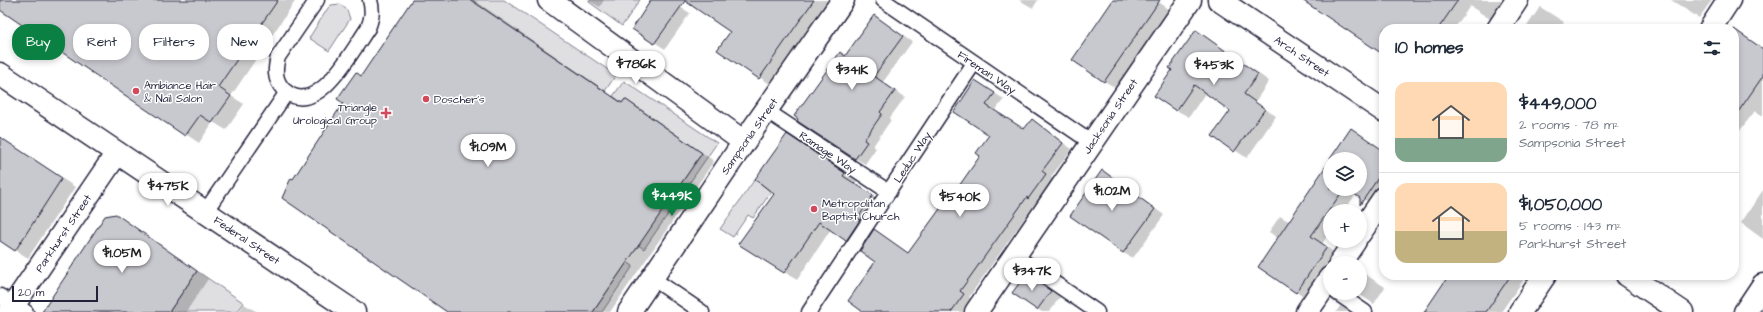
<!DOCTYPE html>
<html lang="en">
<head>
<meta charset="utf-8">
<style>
	:root { --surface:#fff; --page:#f2f2f3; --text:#1f2937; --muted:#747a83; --line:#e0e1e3; --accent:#0b8043 }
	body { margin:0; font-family:"Architects Daughter",sans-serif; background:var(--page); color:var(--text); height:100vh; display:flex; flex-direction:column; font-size:15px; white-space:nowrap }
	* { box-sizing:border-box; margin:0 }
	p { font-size:13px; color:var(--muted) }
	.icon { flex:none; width:22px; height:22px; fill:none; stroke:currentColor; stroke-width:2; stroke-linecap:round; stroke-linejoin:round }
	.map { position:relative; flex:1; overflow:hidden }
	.panel { position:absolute; left:1379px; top:24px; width:360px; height:256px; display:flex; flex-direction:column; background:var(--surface); border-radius:16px; box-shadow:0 2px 6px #0003 }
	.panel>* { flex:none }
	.guide { position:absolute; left:12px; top:24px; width:380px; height:36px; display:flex; gap:8px }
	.tools { position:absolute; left:1323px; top:152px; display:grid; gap:8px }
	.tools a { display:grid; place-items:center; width:44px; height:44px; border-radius:50%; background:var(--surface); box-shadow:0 2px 6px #0003; font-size:20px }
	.scale { position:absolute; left:12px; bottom:10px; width:86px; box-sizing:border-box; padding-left:4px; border:2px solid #22223b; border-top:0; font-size:11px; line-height:14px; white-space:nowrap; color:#22223b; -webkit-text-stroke:3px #fff; paint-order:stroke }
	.price { position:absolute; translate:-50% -34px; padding:0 9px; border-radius:14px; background:#fff; color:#222; font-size:13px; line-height:26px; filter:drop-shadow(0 1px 2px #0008) }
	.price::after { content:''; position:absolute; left:50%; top:24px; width:12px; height:9px; margin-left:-6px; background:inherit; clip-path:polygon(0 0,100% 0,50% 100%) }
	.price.selected { background:var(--accent); color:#fff }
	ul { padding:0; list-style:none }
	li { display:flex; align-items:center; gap:12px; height:100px; padding:0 16px }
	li+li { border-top:1px solid var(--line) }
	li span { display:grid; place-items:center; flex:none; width:112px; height:80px; border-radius:12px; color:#555 }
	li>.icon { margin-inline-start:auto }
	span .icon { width:48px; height:48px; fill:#fffc; stroke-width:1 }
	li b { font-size:17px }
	h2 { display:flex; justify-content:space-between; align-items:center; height:48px; padding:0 16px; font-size:17px }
	.chip { padding:0 14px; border-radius:16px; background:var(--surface); box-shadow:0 2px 6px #0003; font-size:14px; line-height:36px }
	.chip.selected { background:var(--accent); color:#fff }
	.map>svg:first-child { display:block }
</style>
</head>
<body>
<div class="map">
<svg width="1763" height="312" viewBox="0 0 1763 312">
	<rect width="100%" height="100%" fill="#fff"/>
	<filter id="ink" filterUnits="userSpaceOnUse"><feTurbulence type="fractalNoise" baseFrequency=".025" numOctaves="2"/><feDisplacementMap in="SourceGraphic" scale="8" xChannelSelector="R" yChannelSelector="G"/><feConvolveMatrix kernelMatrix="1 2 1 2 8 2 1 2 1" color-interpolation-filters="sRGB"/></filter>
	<g filter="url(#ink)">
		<!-- green -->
		<path fill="#dfdfe2" stroke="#80808e" d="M471 0H504L616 75 605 91Z
			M591 0H640L622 26 589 2Z
			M340 4 347 10 350 19 329 51 309 38 328 8 331 5Z
			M624 81 717 143 644 249 638 245 702 153 625 99 622 103 613 96Z
			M755 179 771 192 753 218 748 215 733 237 720 229Z
			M627 262 633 266 602 312H593Z
			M197 271 244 303 237 312H169Z"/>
		<!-- shadow -->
		<path fill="#0003" d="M0 0H296L231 96 244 104 226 130 213 122 199 143 0 9Z
			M413 0H474L623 103 625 100 638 107 714 161 610 312H449L293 180Z
			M587 0H604L600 7Z
			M653 0H669L690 13 665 49 633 28Z
			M685 0H828L770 84 718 50 731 32Z
			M1019 0H1038L1033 8Z
			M1114 0H1156L1170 10 1116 88 1104 81Z
			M1309 0H1507L1493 21 1470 6 1454 29H1384V54L1307 3Z
			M1671 0H1712L1699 18Z
			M1540 7 1564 22 1560 29H1525Z
			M875 17 912 42 883 82 905 97 889 119 891 120 873 146 876 148 865 164 855 158 840 53 846 56Z
			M1196 31 1269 81 1255 102 1276 116 1247 158 1213 136 1231 111 1206 92 1189 117 1176 110 1173 70Z
			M1734 46 1763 49V116L1755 111 1734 138Z
			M985 87 1004 99 995 111 1025 130 1032 121 1072 149 1051 177 1055 181 1039 203 1036 202 969 297 973 300 964 312H864L982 156 990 134 955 111Z
			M1352 130 1384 151V193L1375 206 1356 194 1344 211H1330V232L1322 244 1344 259 1308 299 1296 292 1279 239 1269 232 1280 216 1290 222 1330 161V189H1360V159H1332Z
			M0 137 75 187 28 258 0 240Z
			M800 143 857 181 855 184 885 203 859 247 831 229 797 280 740 244 775 193Z
			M1112 177 1164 215 1133 258 1123 253Z
			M1763 190V239L1741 223Z
			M116 215 208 279 186 312H42Z
			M1360 271 1385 287 1374 304 1357 293H1360Z
			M1026 275 1060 297 1049 312H1042L1037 309Z
			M1446 275H1527L1501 312H1425L1447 279 1444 277Z
			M244 304 254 310 258 312H239Z
			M1340 306 1350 312H1336Z"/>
		<!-- building -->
		<path fill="#c8c8cf" stroke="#22223b" d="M0 0H278L218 87 231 96 212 123 200 115 185 136 0 10Z
			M412 0H471L622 103 625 99 702 153 593 312H447L282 198 291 178 293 179 343 103 337 99 356 72 361 76Z
			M651 0H814L759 79 717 50 730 32 685 1 654 44 632 29Z
			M1113 0H1160L1104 82 1072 60Z
			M1302 0H1458L1438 29H1384V55Z
			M874 15 903 36 874 76 895 91 880 112 882 114 864 140 867 142 855 159 797 121 798 119 794 116 840 52 845 56Z
			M1734 29 1763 49V76L1734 118Z
			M1196 30 1258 74 1244 94 1265 109 1234 152 1212 136 1230 111 1194 85 1176 111 1154 96 1172 70 1169 68Z
			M975 80 995 93 986 105 1024 129 1032 119 1063 143 1042 171 1046 174 1028 199 1027 197 960 291 964 294 951 312H863L848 301 875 262 860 251 874 229 908 253 950 195 952 196 980 156 976 153 989 135 954 112Z
			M1351 128 1384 151V169L1360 205V198L1347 189H1360V159H1330Z
			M787 134 845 173 843 176 873 195 858 218 860 220 846 241 819 222 784 273 738 244 774 194 755 179Z
			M0 137 62 178 15 251 0 241Z
			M1330 160V189H1344L1311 236 1327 247 1296 293 1258 267Z
			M1102 170 1155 209 1123 253 1070 216Z
			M116 214 197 271 169 312H42L105 216Z
			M1026 274 1051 291 1037 310 1012 293Z
			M1449 275H1511L1486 312H1424Z"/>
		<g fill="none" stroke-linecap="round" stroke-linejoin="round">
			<defs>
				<path id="service" d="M317 0 278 57C275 69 274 79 283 89 316 122 353 49 368 28 372 18 373 11 370 0
					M883 0 1092 143
					M767 111 889 192
					M205 212 287 92
					M1015 256 1097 312
					M652 278 702 312
					M1337 293 1365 312
					M0 296 26 312
					M809 312 974 63"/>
				<path id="minor" d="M549 0 744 142
					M1219 0 1384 111
					M1498 29 1517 0
					M1710 29 1729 0
					M1360 233 1384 198
					M1340 263 1355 241
					M1627 275 1682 312
					M9 312 117 153
					M629 312 744 142 843 0
					M976 312 1190 0
					M1307 312 1330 278
					M1520 312 1545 275
					M1745 312 1763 285"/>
				<path id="secondary" d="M0 74 354 312"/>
			</defs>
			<!-- service casing -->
			<use href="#service" stroke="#22223b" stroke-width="17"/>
			<!-- minor casing -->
			<use href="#minor" stroke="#22223b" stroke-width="25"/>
			<!-- secondary casing -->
			<use href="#secondary" stroke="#22223b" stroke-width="25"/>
			<!-- service -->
			<use href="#service" stroke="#fff" stroke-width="14"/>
			<!-- minor -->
			<use href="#minor" stroke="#fff" stroke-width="22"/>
			<!-- secondary -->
			<use href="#secondary" stroke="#fff" stroke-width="22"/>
		</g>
	</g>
	<!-- markers -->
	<g fill="#d1495b" stroke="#fff" stroke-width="1.5">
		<circle cx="136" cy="91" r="4"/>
		<circle cx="426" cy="99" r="4"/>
		<path d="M384 107h4v4h4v4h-4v4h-4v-4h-4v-4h4z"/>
		<circle cx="814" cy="209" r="4"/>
	</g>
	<g text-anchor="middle" stroke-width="3" stroke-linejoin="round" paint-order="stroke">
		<!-- street labels -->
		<g font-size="11" fill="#22223b" stroke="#fff">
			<text transform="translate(1302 56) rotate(34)" y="4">Arch Street</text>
			<text transform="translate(987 72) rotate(34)" y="4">Fireman Way</text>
			<text transform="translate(1110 116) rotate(-56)" y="4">Jacksonia Street</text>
			<text transform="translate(749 136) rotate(-55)" y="4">Sampsonia Street</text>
			<text transform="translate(828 152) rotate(34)" y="4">Ramage Way</text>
			<text transform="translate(912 157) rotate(-57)" y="4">Leduc Way</text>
			<text transform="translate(63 233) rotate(-56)" y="4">Parkhurst Street</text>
			<text transform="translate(247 240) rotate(34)" y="4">Federal Street</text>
		</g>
		<!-- poi labels -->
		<g font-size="11" fill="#22223b" stroke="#fff" text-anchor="start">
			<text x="144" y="89">Ambiance Hair<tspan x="144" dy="13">&amp; Nail Salon</tspan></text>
			<text x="434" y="103">Doscher's</text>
			<text x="377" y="111" text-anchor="end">Triangle<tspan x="377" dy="13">Urological Group</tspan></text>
			<text x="822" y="207">Metropolitan<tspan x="822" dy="13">Baptist Church</tspan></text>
		</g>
	</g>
</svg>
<div class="tools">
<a><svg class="icon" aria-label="layers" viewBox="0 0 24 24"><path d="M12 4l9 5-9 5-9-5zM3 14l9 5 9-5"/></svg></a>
<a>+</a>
<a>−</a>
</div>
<div class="scale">20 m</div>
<b class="price" style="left:636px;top:85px">$786K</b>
<b class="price" style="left:1214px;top:86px">$453K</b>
<b class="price" style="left:852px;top:91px">$341K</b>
<b class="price" style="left:488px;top:168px">$1.09M</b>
<b class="price" style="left:168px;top:207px">$475K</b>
<b class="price" style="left:1112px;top:212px">$1.02M</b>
<b class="price selected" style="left:672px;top:217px">$449K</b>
<b class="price" style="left:960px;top:218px">$540K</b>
<b class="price" style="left:122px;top:274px">$1.05M</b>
<b class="price" style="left:1032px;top:292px">$347K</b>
<div class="guide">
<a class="chip selected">Buy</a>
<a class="chip">Rent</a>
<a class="chip">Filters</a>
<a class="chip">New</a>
</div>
<section class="panel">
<h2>10 homes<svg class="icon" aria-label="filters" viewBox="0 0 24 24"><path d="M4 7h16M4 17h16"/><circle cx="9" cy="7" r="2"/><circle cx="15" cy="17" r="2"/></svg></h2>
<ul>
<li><span style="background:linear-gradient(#ffd9b3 70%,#7fa58c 0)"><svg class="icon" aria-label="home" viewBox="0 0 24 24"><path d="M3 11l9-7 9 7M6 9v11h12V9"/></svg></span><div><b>$449,000</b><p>2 rooms · 78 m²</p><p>Sampsonia Street</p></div></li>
<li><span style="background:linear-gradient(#ffd9b3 60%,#c2b280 0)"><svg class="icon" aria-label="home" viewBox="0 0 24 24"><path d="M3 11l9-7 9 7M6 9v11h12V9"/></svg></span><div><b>$1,050,000</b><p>5 rooms · 143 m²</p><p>Parkhurst Street</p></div></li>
</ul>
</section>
</div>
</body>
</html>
